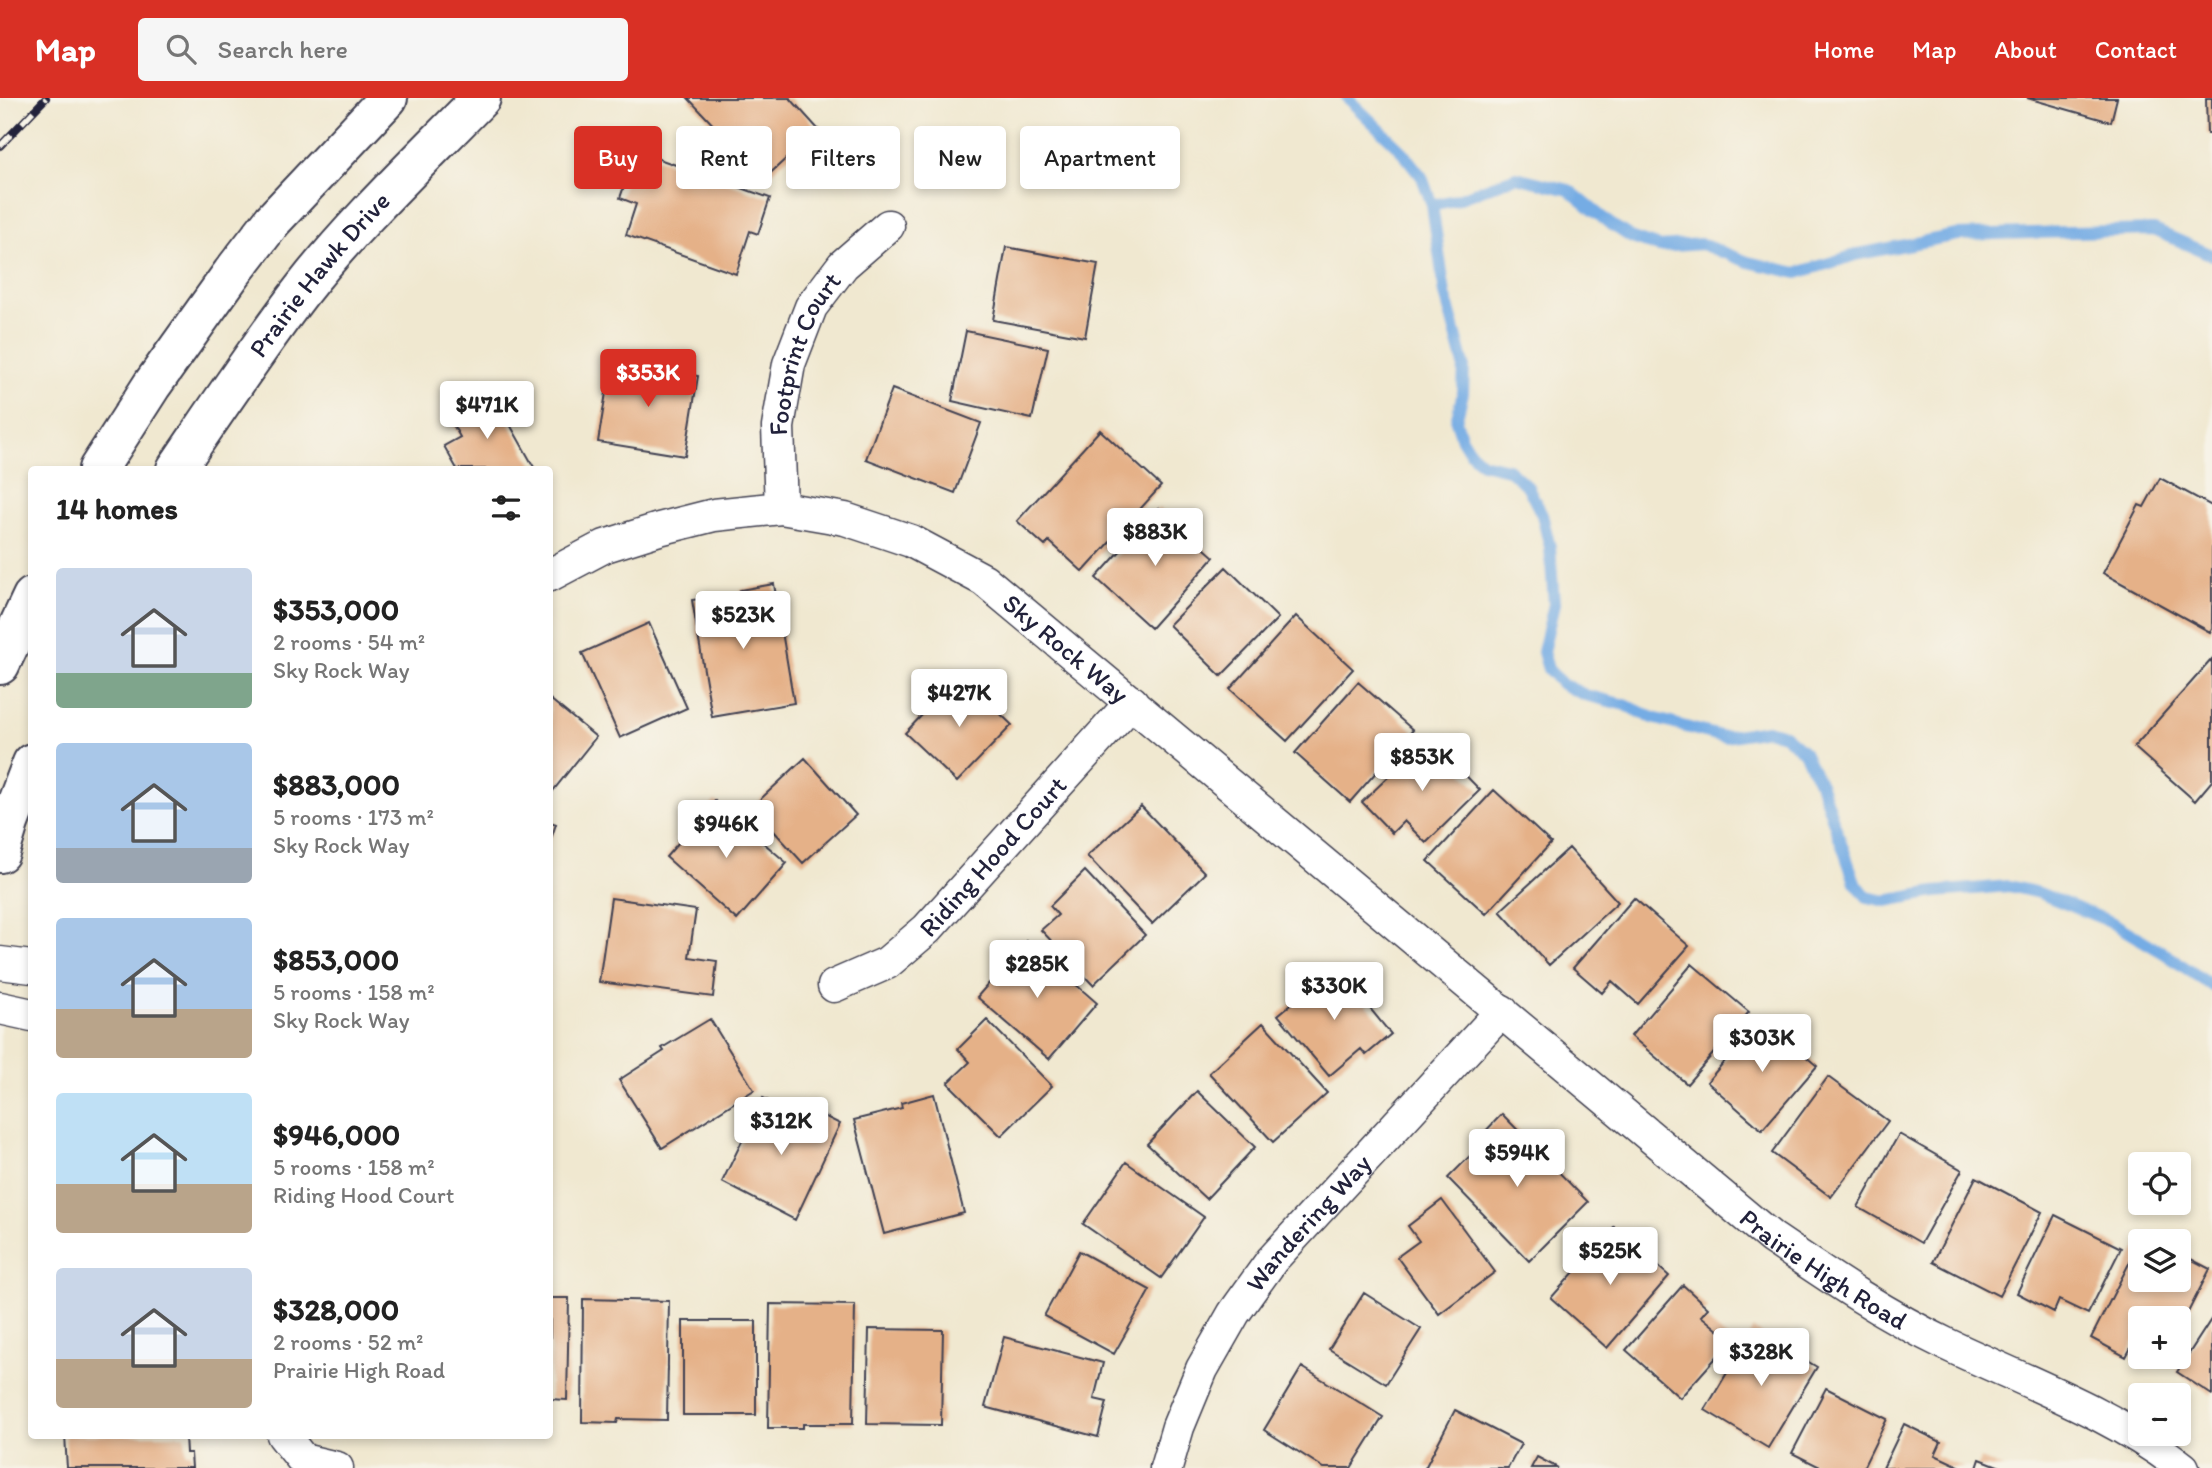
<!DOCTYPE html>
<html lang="en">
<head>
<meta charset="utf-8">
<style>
	:root { --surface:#fff; --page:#f6f6f6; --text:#222; --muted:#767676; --accent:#d93025 }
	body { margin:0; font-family:Itim,sans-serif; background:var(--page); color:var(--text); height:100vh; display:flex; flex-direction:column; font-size:26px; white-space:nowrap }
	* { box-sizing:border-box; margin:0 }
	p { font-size:23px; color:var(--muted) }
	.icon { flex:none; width:38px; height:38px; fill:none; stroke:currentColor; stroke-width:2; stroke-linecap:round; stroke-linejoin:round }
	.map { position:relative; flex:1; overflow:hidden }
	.side { position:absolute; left:28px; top:368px; width:525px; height:973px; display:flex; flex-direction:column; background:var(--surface); border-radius:7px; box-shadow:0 4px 10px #0003 }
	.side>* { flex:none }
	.hud { position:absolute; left:574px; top:28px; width:665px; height:63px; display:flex; gap:14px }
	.buttons { position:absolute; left:2128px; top:1054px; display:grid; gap:14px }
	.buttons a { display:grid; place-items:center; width:63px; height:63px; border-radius:7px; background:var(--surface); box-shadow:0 4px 10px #0003; font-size:35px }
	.price { position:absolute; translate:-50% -60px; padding:0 16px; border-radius:7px; background:#fff; color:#222; font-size:23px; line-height:46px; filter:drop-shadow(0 2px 4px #0008) }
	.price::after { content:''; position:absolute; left:50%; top:42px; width:21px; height:16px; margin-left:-10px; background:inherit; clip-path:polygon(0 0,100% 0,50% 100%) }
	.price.current { background:var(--accent); color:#fff }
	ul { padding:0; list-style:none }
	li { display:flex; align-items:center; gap:21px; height:175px; padding:0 28px }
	li span { display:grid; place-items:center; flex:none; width:196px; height:140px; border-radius:7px; color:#555 }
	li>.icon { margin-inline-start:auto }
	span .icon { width:84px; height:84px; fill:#fffc; stroke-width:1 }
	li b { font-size:30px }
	h2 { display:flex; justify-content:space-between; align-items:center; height:84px; padding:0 28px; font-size:30px }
	.pill { padding:0 24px; border-radius:7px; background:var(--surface); box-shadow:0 4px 10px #0003; font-size:24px; line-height:63px }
	.pill.current { background:var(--accent); color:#fff }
	header { display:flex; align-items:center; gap:42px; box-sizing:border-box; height:98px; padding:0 35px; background:var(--accent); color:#fff }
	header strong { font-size:33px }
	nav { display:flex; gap:38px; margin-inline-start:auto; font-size:24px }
	.search { width:490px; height:63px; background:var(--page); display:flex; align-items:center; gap:18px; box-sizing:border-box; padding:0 24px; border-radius:7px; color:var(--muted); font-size:26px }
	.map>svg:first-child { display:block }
</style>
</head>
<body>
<header>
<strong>Map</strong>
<div class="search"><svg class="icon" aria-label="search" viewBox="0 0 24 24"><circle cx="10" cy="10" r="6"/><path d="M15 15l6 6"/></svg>Search here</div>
<nav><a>Home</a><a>Map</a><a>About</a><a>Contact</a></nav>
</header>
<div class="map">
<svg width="2212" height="1370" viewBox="0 0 2212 1370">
	<rect width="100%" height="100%" fill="#f7f3e8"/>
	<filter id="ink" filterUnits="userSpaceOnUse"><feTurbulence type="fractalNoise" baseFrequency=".0143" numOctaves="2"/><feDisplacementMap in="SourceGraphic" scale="14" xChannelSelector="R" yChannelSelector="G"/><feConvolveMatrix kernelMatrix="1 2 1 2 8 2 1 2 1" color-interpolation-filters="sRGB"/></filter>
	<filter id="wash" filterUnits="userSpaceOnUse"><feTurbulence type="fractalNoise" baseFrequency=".00686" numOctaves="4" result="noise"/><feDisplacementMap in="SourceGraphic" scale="28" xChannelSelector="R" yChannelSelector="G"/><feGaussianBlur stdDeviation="1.57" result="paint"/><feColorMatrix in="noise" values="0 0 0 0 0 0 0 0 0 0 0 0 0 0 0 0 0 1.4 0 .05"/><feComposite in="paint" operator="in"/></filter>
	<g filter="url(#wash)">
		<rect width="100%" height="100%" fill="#f0e8d0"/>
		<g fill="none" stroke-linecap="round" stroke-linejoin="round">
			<!-- stream -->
			<path stroke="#75ace4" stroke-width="12" d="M1347 0 1399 50 1422 79 1432 107 1445 196 1464 267 1463 295 1456 323 1462 341 1470 354 1482 365 1508 371 1528 389 1542 417 1550 449 1554 506 1543 554 1548 571 1562 586 1585 597 1625 607 1653 620 1693 631 1724 639 1767 632 1784 637 1804 654 1821 688 1855 784 1867 799 1886 803 1935 794 2009 788 2039 795 2109 823 2164 855 2212 888
				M1432 107 1455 102 1516 79 1569 92 1609 125 1632 140 1659 149 1701 146 1748 164 1797 175 1859 156 1957 137 2154 132 2212 157"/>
		</g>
		<g id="blocks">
			<!-- building -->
			<path fill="#e5b188" d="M688 0H790L818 31 764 81Z
				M2027 0H2117L2111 24Z
				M2206 0H2212V36H2207Z
				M656 60 770 100 758 136 750 133 736 176 626 137 636 106 620 100 629 74 648 81Z
				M1006 149 1098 166 1085 239 993 222Z
				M966 233 1048 250 1032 321 952 303Z
				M611 264 698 278 685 358 598 344Z
				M892 291 981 325 955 395 866 361Z
				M494 298 535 371H457L444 348 460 339 451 323Z
				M1100 332 1161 388 1083 474 1049 443 1045 448 1017 423Z
				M2160 380 2212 408V530L2210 534 2103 475 2139 407 2144 409Z
				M1159 410 1214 459 1151 530 1096 480Z
				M1226 469 1278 520 1221 578 1169 527Z
				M774 486 794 605 712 619 692 502 741 495 740 492Z
				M1296 518 1353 571 1287 643 1230 591Z
				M649 525 687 610 620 640 582 555Z
				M2212 561V683L2195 703 2134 649Z
				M960 577 1012 627 957 684 905 635Z
				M1358 584 1413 632 1350 704 1295 655Z
				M550 601 596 639 552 694 550 692Z
				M1429 640 1480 692 1426 745 1404 723 1392 735 1362 704Z
				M805 660 856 717 803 765 752 709Z
				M1494 692 1551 745 1486 816 1428 763Z
				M715 703 787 765 737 822 666 759Z
				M1141 708 1205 775 1152 826 1087 758Z
				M550 724 556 726 550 744Z
				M1569 750 1618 804 1549 867 1500 813Z
				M1085 773 1145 837 1093 887 1041 832 1058 817 1050 808Z
				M611 800 696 812 689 859 717 863 713 899 599 884Z
				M1634 800 1689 848 1638 906 1612 883 1602 895 1573 870Z
				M1026 843 1097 905 1049 961 977 899Z
				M1692 866 1749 914 1687 986 1631 938Z
				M1336 869 1391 936 1366 957 1361 951 1329 978 1278 917Z
				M1761 920 1817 968 1762 1032 1707 984Z
				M710 921 754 992 662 1050 619 982 664 953 662 950Z
				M987 922 1052 988 1001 1038 948 985 970 964 958 951Z
				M1263 925 1327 995 1273 1044 1209 975Z
				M1828 979 1888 1023 1831 1099 1772 1055Z
				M1197 993 1255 1049 1206 1101 1147 1046Z
				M934 996 964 1115 884 1136 854 1022 902 1010 901 1005Z
				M763 1000 797 1018 802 1007 840 1026 795 1122 722 1084Z
				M1502 1016 1588 1104 1529 1163 1448 1080 1481 1047 1477 1042Z
				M1899 1036 1962 1072 1921 1145 1858 1109Z
				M1126 1064 1204 1119 1161 1180 1083 1126Z
				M1976 1079 2042 1114 1999 1198 1933 1164Z
				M1442 1102 1495 1174 1439 1216 1397 1159 1419 1143 1408 1128Z
				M2055 1117 2121 1150 2088 1216 2059 1202 2054 1214 2017 1195Z
				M1614 1129 1669 1178 1607 1250 1551 1200Z
				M2140 1144V1181H2179V1155L2210 1171 2179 1232V1220H2140V1247L2134 1244 2126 1259 2091 1240Z
				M1079 1153 1150 1192 1114 1256 1044 1218Z
				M1683 1187 1708 1210 1701 1218 1731 1243 1680 1300 1626 1252Z
				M1364 1195 1421 1231 1386 1286 1329 1251Z
				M550 1200H569L567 1302 550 1301Z
				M583 1201 669 1203 667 1322 618 1321 617 1325 582 1324Z
				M770 1206 855 1207 853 1326H803V1330H768Z
				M2212 1220V1297L2177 1274Z
				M683 1223H756V1317H683Z
				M869 1231 943 1232 941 1327 867 1326Z
				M1753 1231 1817 1269 1768 1350 1705 1312Z
				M1004 1239 1103 1265 1094 1301 1107 1304 1098 1339 985 1309Z
				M1302 1269 1383 1319 1351 1370H1324L1264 1332Z
				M1826 1290 1887 1321 1863 1370H1822L1792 1355Z
				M1455 1312 1521 1346 1508 1370H1425Z
				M1904 1326 1941 1344 1935 1357 1963 1370H1883Z
				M65 1337H185L186 1355H191L192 1370H67Z
				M1537 1359 1558 1370H1531Z
				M1980 1361 2003 1370H1977Z"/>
		</g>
	</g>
	<g filter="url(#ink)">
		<use href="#blocks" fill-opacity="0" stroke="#414051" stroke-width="2"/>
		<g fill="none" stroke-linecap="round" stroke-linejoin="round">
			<defs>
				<g id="minor">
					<path id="s1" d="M781 410 778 329 789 266 811 209 843 167 888 128"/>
					<path id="s2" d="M550 477 605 448 659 431 714 417 781 410 845 421 911 443 984 482 1772 1140C1828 1178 1885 1217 1946 1246 2026 1284 2113 1315 2183 1370"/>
					<path d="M0 865 32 869"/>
					<path id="s3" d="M834 888 887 865 927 831 1132 604"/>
					<path d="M0 910 32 917"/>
					<path d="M283 1337 303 1362 337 1370"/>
					<path id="s4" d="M1166 1370 1178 1329 1202 1271 1234 1215 1272 1162 1502 913"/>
				</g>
				<g id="tertiary">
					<path d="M98 371 152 287 232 175 273 122 388 0"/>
					<path id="s5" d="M176 371C217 311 258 249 302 192 354 125 422 61 481 0"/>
					<path d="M0 567 32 499"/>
					<path d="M0 755 9 725 32 665"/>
				</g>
			</defs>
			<!-- minor casing -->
			<use href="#minor" stroke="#414051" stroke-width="35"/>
			<!-- tertiary casing -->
			<use href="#tertiary" stroke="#414051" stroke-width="42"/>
			<!-- minor -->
			<use href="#minor" stroke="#fff" stroke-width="32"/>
			<!-- tertiary -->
			<use href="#tertiary" stroke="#fff" stroke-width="38"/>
			<defs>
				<path id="rail" d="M0 48 46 0"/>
			</defs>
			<!-- rail casing -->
			<use href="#rail" stroke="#22223b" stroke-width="8"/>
			<!-- rail -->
			<use href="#rail" stroke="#f7f3e8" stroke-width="5" stroke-dasharray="16" stroke-linecap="butt"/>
		</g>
	</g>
	<g text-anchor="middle" stroke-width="7" stroke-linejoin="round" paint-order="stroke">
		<!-- street labels -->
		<g font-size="26" fill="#22223b" stroke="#f7f3e8">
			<text dy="9" stroke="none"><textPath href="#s5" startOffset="242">Prairie Hawk Drive</textPath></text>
			<text dy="9" stroke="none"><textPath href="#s1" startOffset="159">Footprint Court</textPath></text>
			<text dy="9" stroke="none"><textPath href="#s2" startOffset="567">Sky Rock Way</textPath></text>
			<text dy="9" stroke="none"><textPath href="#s3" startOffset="208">Riding Hood Court</textPath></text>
			<text dy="9" stroke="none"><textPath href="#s4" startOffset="287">Wandering Way</textPath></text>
			<text dy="9" stroke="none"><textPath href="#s2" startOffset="1547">Prairie High Road</textPath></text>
		</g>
	</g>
</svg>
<div class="buttons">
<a><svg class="icon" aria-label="locate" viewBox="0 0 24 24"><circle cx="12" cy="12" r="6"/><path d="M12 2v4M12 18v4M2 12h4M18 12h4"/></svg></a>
<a><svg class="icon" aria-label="layers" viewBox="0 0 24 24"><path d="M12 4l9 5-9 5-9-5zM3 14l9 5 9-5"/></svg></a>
<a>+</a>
<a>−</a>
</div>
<b class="price current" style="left:648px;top:311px">$353K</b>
<b class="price" style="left:487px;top:343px">$471K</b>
<b class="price" style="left:1155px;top:470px">$883K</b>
<b class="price" style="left:743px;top:553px">$523K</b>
<b class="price" style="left:959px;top:631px">$427K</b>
<b class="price" style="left:1422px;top:695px">$853K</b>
<b class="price" style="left:726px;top:762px">$946K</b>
<b class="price" style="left:1037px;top:902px">$285K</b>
<b class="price" style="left:1334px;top:924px">$330K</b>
<b class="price" style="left:1762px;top:976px">$303K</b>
<b class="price" style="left:781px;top:1059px">$312K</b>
<b class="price" style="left:1517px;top:1091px">$594K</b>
<b class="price" style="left:1610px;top:1189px">$525K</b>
<b class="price" style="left:1761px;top:1290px">$328K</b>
<div class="hud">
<a class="pill current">Buy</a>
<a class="pill">Rent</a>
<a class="pill">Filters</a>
<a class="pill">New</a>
<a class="pill">Apartment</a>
</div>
<section class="side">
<h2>14 homes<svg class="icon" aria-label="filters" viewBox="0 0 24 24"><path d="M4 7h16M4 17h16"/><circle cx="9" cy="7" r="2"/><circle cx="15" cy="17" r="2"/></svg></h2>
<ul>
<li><span style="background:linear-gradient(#c9d6e8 75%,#7fa58c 0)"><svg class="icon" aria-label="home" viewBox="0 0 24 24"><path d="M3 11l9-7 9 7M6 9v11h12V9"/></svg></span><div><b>$353,000</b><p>2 rooms · 54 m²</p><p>Sky Rock Way</p></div></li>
<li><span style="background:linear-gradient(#a9c7e8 75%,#9aa5b1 0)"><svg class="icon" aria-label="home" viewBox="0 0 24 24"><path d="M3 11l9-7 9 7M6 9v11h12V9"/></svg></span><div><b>$883,000</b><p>5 rooms · 173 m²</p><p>Sky Rock Way</p></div></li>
<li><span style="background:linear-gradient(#a9c7e8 65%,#b9a48a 0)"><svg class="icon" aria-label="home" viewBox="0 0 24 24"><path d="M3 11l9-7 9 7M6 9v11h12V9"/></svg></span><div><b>$853,000</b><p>5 rooms · 158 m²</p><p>Sky Rock Way</p></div></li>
<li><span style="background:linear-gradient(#bfe0f5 65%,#b9a48a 0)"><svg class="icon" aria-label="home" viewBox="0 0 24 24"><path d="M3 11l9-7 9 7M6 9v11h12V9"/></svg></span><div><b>$946,000</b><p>5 rooms · 158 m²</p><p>Riding Hood Court</p></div></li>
<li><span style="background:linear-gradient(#c9d6e8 65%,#b9a48a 0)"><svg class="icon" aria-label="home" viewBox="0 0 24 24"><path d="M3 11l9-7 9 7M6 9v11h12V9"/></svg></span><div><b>$328,000</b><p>2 rooms · 52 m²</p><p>Prairie High Road</p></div></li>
</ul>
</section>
</div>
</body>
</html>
